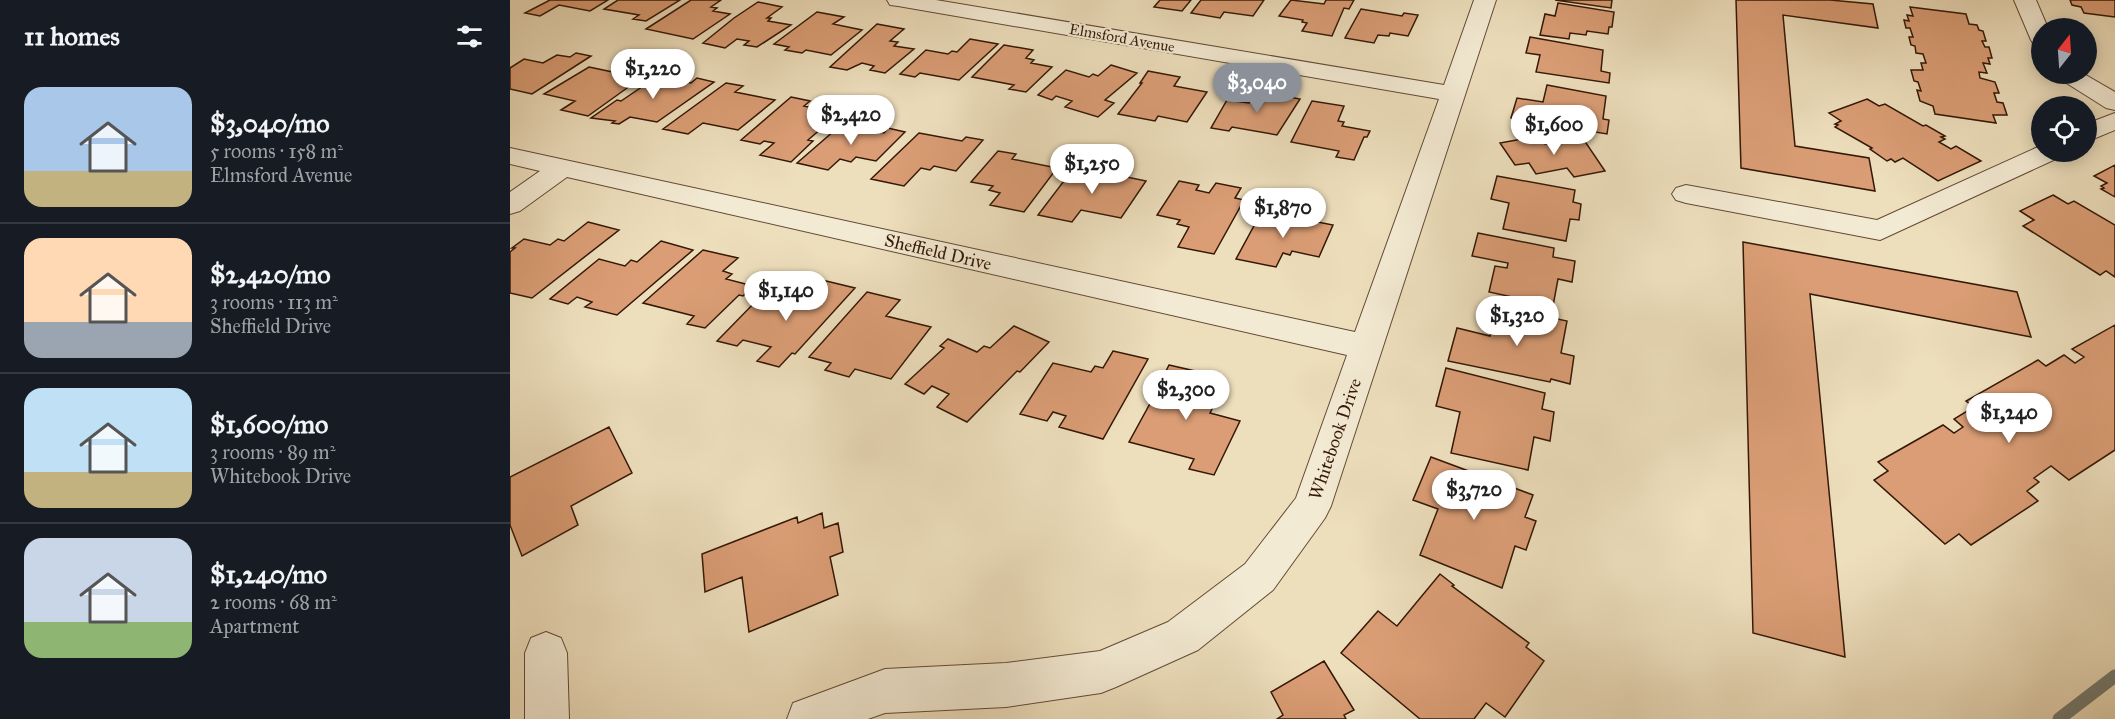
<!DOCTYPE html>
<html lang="en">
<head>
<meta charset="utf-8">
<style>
	:root { --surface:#171b24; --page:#242831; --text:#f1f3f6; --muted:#9ea1a6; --line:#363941; --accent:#8c9099 }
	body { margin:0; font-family:"IM FELL Great Primer",serif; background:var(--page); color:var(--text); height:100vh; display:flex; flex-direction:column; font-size:22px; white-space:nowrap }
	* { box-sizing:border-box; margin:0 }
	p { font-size:20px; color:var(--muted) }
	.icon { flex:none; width:33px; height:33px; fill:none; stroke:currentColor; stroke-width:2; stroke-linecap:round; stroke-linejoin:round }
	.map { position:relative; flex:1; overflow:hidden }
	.side { display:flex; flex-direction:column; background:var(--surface); width:510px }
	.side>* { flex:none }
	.needle { width:39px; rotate:17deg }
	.fabs { position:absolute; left:1521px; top:18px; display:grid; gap:12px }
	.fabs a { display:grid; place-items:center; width:66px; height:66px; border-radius:50%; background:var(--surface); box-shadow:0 3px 15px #0003; font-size:30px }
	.price { position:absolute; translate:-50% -51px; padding:0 14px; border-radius:21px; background:#fff; color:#222; font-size:20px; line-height:39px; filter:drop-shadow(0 2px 3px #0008) }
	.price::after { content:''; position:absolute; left:50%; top:36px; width:18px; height:14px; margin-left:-9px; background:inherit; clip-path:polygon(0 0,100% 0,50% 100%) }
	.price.on { background:var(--accent); color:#fff }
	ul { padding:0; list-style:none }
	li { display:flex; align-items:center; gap:18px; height:150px; padding:0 24px }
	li+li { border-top:2px solid var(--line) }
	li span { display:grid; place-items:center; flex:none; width:168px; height:120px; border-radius:18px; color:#555 }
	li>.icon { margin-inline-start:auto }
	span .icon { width:72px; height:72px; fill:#fffc; stroke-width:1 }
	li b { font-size:26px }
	h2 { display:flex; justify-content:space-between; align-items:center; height:72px; padding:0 24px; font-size:26px }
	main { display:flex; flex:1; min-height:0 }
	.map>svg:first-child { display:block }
</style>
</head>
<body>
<main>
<section class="side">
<h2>11 homes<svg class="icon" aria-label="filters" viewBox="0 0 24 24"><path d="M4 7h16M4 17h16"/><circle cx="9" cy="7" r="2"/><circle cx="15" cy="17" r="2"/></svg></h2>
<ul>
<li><span style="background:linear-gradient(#a9c7e8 70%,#c2b280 0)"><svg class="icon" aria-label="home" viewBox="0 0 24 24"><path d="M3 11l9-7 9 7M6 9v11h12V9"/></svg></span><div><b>$3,040/mo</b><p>5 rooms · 158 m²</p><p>Elmsford Avenue</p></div></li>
<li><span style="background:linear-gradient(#ffd9b3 70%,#9aa5b1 0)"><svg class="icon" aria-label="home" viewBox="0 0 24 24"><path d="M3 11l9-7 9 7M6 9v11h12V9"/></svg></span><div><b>$2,420/mo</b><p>3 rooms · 113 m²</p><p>Sheffield Drive</p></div></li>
<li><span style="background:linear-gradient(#bfe0f5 70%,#c2b280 0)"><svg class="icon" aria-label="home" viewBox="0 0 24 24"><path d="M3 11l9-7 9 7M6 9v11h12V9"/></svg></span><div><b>$1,600/mo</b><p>3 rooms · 89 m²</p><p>Whitebook Drive</p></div></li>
<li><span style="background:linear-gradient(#c9d6e8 70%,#8fb573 0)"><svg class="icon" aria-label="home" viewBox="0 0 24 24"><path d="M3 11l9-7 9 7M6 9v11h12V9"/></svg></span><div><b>$1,240/mo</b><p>2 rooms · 68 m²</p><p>Apartment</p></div></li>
</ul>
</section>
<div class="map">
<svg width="1605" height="719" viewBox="0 0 1605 719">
	<rect width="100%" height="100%" fill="#eddebc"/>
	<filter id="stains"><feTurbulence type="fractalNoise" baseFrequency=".00333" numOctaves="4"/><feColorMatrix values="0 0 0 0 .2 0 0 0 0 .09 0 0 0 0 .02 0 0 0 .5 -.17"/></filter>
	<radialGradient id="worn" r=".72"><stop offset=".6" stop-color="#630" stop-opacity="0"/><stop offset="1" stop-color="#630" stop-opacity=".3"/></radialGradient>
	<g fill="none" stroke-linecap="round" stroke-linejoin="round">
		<!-- stream -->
		<path stroke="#727a71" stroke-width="13" d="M1549 719 1605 676"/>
	</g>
	<!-- building -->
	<path fill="#da9d75" stroke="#341806" stroke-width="1.5" d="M40 0H98L80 11 49 5 30 16 15 13Z
		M108 0H170L136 21 123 19 129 15 94 9Z
		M181 0H211L201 7 207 8 203 11 220 14 183 39 136 29Z
		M650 0H681L672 11 644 7Z
		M691 0H754L743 16 714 12 710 18 681 13Z
		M781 0 814 4 816 0H844L839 9 834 8 822 36 792 31 797 23 792 22 793 20 769 16Z
		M1045 0H1102L1101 8Z
		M1226 0H1320L1363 4 1368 28 1273 15 1285 146 1359 158 1365 191 1231 168Z
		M1560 0H1605V17L1574 13 1571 7 1562 5Z
		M248 2 272 7 257 18H261L258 21 281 25 247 47 234 45 239 41 227 39 215 48 193 43 224 18Z
		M1048 3 1104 12 1102 27H1099L1098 34 1077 31 1076 35 1060 33 1059 39 1030 35 1035 14 1045 16Z
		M1400 7 1456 14 1459 24 1467 25 1469 30 1473 31 1476 41H1472L1475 47H1479L1482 58H1478L1480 64 1473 63 1477 73 1469 72 1470 78 1485 82 1489 93H1484L1487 102 1493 103 1497 115H1483L1486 123 1425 114 1423 106 1410 101 1407 90 1411 91 1408 82 1404 81 1401 70H1413L1411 63H1416L1413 54 1406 53 1405 46 1401 45 1399 37H1403L1400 28H1396L1394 20 1399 21 1397 15 1403 16Z
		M851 9 892 16 894 13 908 15 898 36 880 33 879 36 868 35 864 43 835 38Z
		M307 12 334 17 323 24 352 30 321 55 296 50 292 53 275 50 279 47 264 44Z
		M367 24 394 29 380 41 388 42 384 46 404 49 375 73 360 70 364 66 352 63 337 70 320 67Z
		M1020 37 1093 50 1091 71 1100 73 1099 83 1026 72 1030 55 1016 53Z
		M460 39 488 44 449 80 410 73 405 77 390 74 416 50 438 54 442 51 447 52Z
		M494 45 523 50 516 58 524 60 521 63 542 67 516 92 499 89 504 85 462 77Z
		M66 53 81 56 22 94 0 89V68L14 59 33 63 47 55 60 57Z
		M601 65 627 73 595 100 604 103 588 117 555 107 562 101 546 96 542 100 528 95 556 70 579 77 583 74 588 76Z
		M79 67 131 78 78 116 51 110 65 101 34 94Z
		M638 71 670 77 664 86 697 92 677 122 648 116 645 121 608 114 632 83H630Z
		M148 76 181 83 187 78 204 82 147 122 120 117 109 124 102 123 105 121 81 118 107 100 111 101Z
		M216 83 233 86 225 92 265 100 228 130 193 123 178 134 153 129Z
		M1037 85 1096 96 1093 119 1099 120 1097 134 1001 118 1007 98 1033 102Z
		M757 93 790 99 767 135 722 127 719 131 701 128 717 100 739 103 741 100 752 102Z
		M281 97 300 101 294 106 309 109 299 118 319 122 298 140 303 141 281 162 250 155 264 143 254 141 250 144 231 140Z
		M1357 99 1369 106 1375 104 1413 126 1416 125 1435 136 1431 137 1435 139 1429 142 1441 149 1446 146 1471 161 1428 181 1393 158 1385 162 1381 159 1377 161 1360 149 1362 148 1325 127 1328 125 1325 124 1331 121 1319 113Z
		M802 101 834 106 828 121 834 122 832 126 860 131 857 137H854L844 160 826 157 829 151 781 142Z
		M332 124 374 133 378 128 395 132 366 161 346 157 341 162 330 159 318 170 287 163Z
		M409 133 452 141 456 137 473 140 446 171 424 166 420 170 411 168 394 186 361 179Z
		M1029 136 1035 144 1072 137 1095 171 1064 177 1057 168 1026 174 1019 163 1005 165 990 143Z
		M488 151 506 154 502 159 547 168 514 212 480 205 490 193 479 190 483 186 461 182Z
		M1605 165V197L1591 189 1594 188 1591 186 1597 183 1584 176Z
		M569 167 636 181 611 218 571 210 562 222 528 215 563 169 567 170Z
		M987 176 1065 190 1063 202 1071 204 1069 220 1060 219 1056 241 993 229 999 203 981 199Z
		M669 181 689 185 686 190 699 193 706 183 731 188 725 198 734 200 704 254 668 247 679 227 667 224 670 220 647 215Z
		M1543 195 1558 204 1564 201 1605 225V277L1596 271 1590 275 1513 226 1524 220 1510 211Z
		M752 211 823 225 809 257 782 251 780 255 773 253 766 267 726 259Z
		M78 222 109 230 22 298 0 293V252L5 248H2L14 239 40 245 48 239 54 241Z
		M968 233 1044 248 1043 257 1065 261 1062 282 1048 279 1043 306 979 292 985 266 997 268 998 263 962 256Z
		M151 241 183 250 107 315 75 307 82 302 67 297 58 304 40 299 89 259 115 266 121 260 127 262Z
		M1233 242 1507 292 1521 337 1300 294 1335 657 1243 633Z
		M193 250 228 258 213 271 222 274 216 279 243 286 233 296 229 295 195 328 177 324 184 316 133 303Z
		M312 280 345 288 285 354 282 353 269 367 247 361 261 347 233 340 227 346 207 341 250 297 279 304 283 300 291 302Z
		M357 292 390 300 376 316 421 327 381 379 345 369 339 377 315 370 321 363 299 357Z
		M987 306 1057 321 1051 353 1064 356 1060 384 1041 379 1040 382 938 361 947 328 980 336Z
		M1605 325V450L1559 480 1541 466 1524 478 1529 482 1517 491 1528 501 1461 545 1449 534 1435 544 1364 480 1378 471 1368 462 1433 425 1444 433 1453 427 1444 419 1464 407 1456 401 1528 360 1536 366 1554 355 1565 363 1574 357 1562 349Z
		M504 326 539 342 510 372 507 371 457 422 427 407 439 394 422 386 414 394 395 384 434 348 430 346 438 339 467 352 474 346 480 348Z
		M603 351 638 359 593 439 549 427 556 416 543 412 537 421 510 414 543 363 581 372 585 366 593 368Z
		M659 365 703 375 690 401 703 407 700 413 730 421 704 475 679 469 684 459 619 442 643 398H640L645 389 648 390 657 373H655Z
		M936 368 1035 393 1032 409 1044 412 1040 441 1024 437 1018 470 941 453 950 412 926 406Z
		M99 427 122 473 61 506 68 525 12 556 0 525V477Z
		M921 457 1023 495 1015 517 1026 521 1016 550 1005 546 992 588 910 555 928 509 903 500Z
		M312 513 314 528 328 523 333 552 320 557 328 595 239 632 232 577 195 592 192 554 287 517 288 523Z
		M930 574 944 585 942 586 1019 643 1016 647 1034 661 995 717 976 703 964 719H910L831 653 868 611 887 626Z
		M814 661 844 710 834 715 836 719H767L773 715 761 692Z"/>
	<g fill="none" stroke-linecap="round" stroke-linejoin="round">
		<defs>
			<path id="minor" d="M377 0H426L934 85 964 0H986L821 506 815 518 763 590 688 650 606 687 591 693 496 707 375 713 358 719H277L283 703 375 669 496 663 590 651 658 622 735 564 786 498 837 355 57 177 10 211 0 214V192L30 171 0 164V148L845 332 929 99 388 6 380 5Z
				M1504 0H1526L1538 28H1532V47L1524 45 1521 40Z
				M1546 74H1574L1605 92V110L1596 108 1550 79Z
				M1605 113V130L1576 142V124Z
				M1530 146H1532V152H1552L1548 158 1370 240 1176 203 1166 200 1162 194 1166 188 1176 185 1367 220Z
				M36 632 51 638 57 653 59 719H15V653L21 638Z"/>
		</defs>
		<!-- minor casing -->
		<use href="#minor" stroke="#624a34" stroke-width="2"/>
		<!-- minor -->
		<use href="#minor" fill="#f3ead3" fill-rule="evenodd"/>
	</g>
	<g text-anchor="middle" stroke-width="4.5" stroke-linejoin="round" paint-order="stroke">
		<!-- far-street labels -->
		<g font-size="15" fill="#341806" stroke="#f3ead3">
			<text transform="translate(612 38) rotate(10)" y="5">Elmsford Avenue</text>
		</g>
		<!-- street labels -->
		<g font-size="18" fill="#341806" stroke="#f3ead3">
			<text transform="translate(428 252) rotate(13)" y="6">Sheffield Drive</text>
			<text transform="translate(825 439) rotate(-71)" y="6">Whitebook Drive</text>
		</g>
	</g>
	<rect width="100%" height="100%" filter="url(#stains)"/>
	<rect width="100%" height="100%" fill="url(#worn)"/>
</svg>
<div class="fabs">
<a><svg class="needle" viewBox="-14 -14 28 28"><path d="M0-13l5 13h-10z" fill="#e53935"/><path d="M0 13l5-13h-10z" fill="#9ea1a6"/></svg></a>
<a><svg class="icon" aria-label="locate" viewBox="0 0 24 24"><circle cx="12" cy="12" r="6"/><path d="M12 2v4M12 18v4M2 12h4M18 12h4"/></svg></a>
</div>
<b class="price" style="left:143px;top:100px">$1,220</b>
<b class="price on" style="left:747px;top:114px">$3,040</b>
<b class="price" style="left:341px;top:146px">$2,420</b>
<b class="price" style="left:1044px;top:156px">$1,600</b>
<b class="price" style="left:582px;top:195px">$1,250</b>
<b class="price" style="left:773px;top:239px">$1,870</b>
<b class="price" style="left:276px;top:322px">$1,140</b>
<b class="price" style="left:1007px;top:347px">$1,320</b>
<b class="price" style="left:676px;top:421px">$2,300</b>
<b class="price" style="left:1499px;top:444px">$1,240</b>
<b class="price" style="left:964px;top:521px">$3,720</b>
</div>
</main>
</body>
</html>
